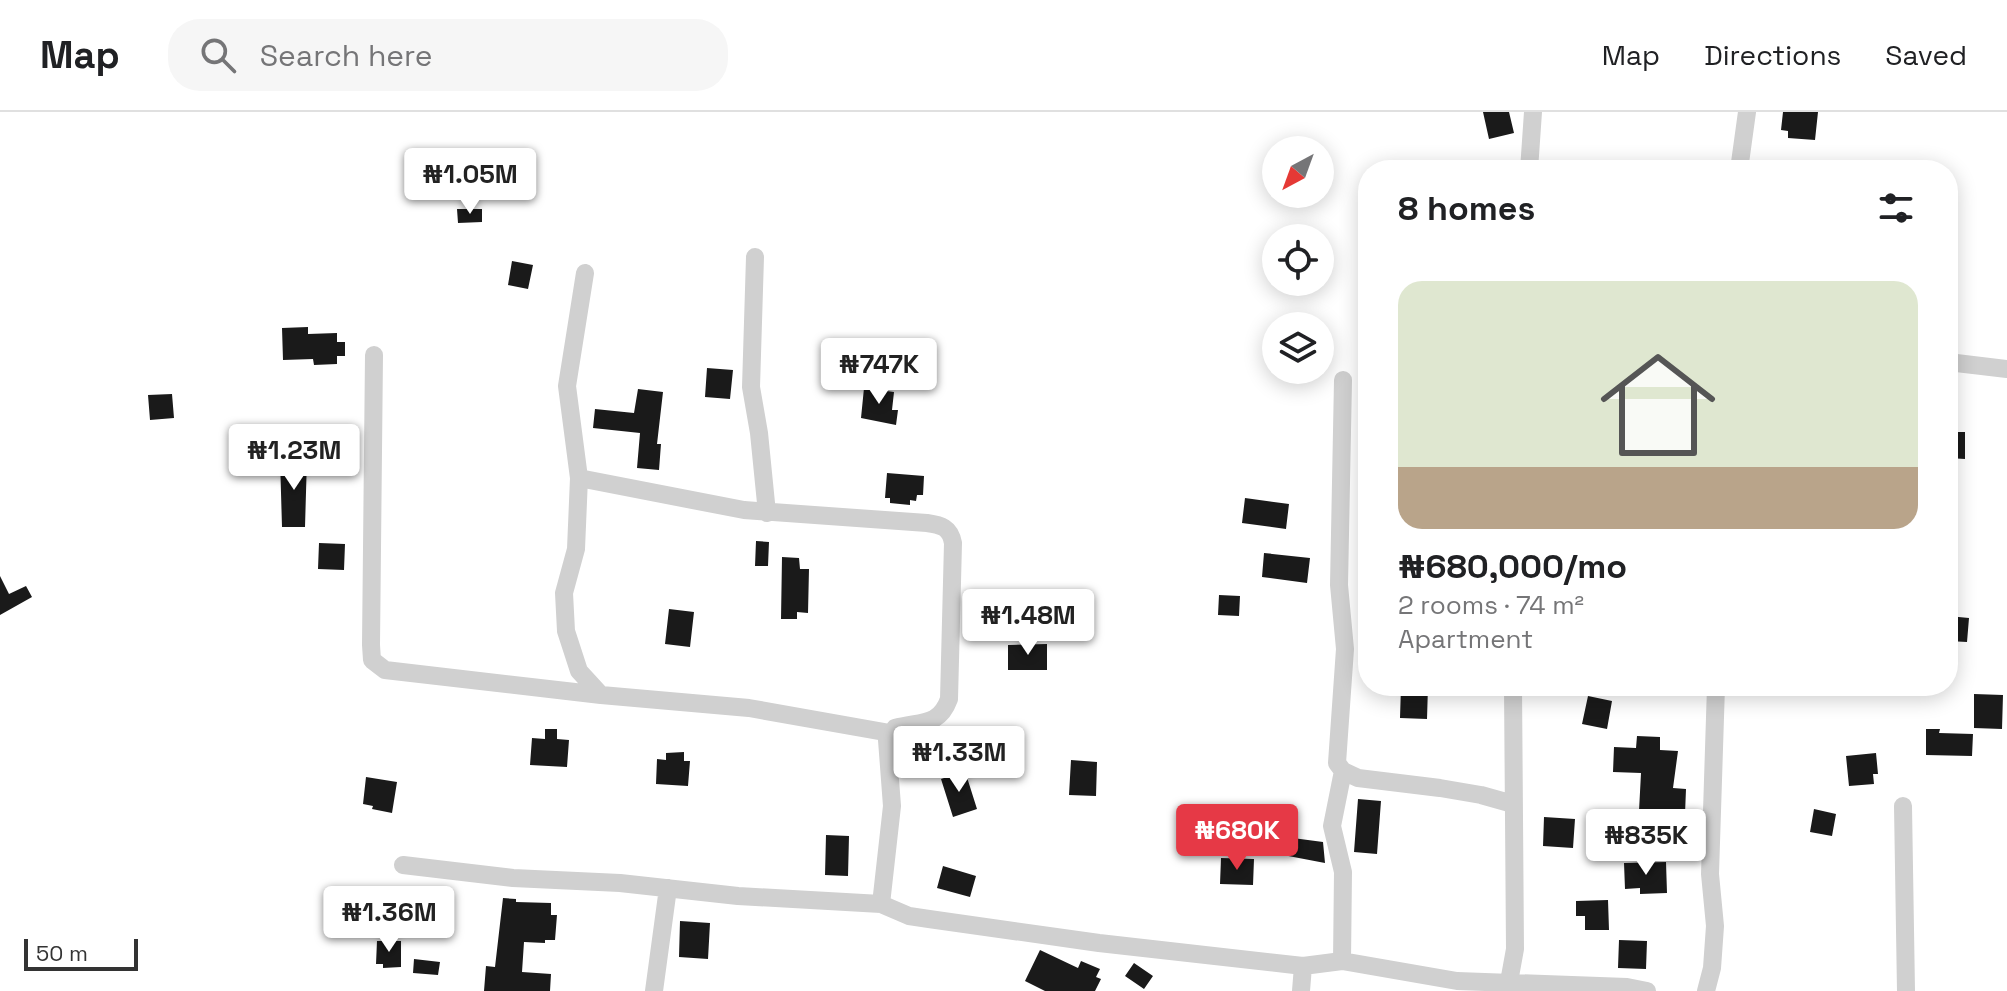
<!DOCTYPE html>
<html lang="en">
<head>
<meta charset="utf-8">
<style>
	:root { --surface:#fff; --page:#f6f6f6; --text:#202124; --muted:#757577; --line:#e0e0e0; --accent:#e63946 }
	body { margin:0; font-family:"Space Grotesk",sans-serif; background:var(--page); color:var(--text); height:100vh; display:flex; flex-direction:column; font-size:30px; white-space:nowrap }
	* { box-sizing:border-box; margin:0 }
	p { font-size:26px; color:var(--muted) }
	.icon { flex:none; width:44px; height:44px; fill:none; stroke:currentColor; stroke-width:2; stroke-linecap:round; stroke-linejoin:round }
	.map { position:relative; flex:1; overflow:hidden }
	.side { position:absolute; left:1358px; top:48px; width:600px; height:536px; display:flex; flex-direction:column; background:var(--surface); border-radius:32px; box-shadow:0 4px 20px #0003 }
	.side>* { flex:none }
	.needle { width:52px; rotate:221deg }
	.tools { position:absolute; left:1262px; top:24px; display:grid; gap:16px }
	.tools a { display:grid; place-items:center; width:72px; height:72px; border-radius:50%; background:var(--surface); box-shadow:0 4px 20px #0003; font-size:40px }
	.scale { position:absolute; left:24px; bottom:20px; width:114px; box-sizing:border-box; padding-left:8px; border:4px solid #333; border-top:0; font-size:22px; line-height:28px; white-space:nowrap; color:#333; -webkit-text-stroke:6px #fff; paint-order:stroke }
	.price { position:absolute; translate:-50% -68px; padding:0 18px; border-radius:8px; background:#fff; color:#222; font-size:26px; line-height:52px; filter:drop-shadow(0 2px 4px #0008) }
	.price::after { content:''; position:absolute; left:50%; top:48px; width:24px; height:18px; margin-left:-12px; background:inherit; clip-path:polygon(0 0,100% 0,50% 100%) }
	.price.on { background:var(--accent); color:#fff }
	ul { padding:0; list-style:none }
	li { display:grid; align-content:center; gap:16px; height:424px; padding:0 40px }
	li span { display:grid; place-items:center; height:248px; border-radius:24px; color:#555 }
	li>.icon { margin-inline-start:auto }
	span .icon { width:144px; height:144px; fill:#fffc; stroke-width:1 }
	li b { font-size:34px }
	h2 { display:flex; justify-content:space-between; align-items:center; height:96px; padding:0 40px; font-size:34px }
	header { display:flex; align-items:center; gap:48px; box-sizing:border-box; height:112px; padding:0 40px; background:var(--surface); border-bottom:2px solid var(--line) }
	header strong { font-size:38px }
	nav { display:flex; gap:44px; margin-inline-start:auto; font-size:28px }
	.search { width:560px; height:72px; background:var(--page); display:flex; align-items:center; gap:20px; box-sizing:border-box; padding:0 28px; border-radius:32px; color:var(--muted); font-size:30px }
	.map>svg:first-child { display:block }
</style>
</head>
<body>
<header>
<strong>Map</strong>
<div class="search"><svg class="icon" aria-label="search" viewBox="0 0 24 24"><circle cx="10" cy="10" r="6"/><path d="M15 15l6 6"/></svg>Search here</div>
<nav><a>Map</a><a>Directions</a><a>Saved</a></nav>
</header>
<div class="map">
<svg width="2007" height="879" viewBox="0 0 2007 879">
	<rect width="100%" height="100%" fill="#fff"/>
	<!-- building -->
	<path fill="#1a1a1a" d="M1483 0H1509L1514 21 1489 27Z
		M1783 0H1818L1815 28 1788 26V19L1781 18Z
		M457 97H482V110L458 111Z
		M512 149 533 153 528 177 508 173Z
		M308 215V222L337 221V230H345V244H337V252L314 253 313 247 283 248 282 216Z
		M831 253 854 254V268H831Z
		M707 256 733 258 730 287 705 285Z
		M864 276 894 280 892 298H898L896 313 861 306Z
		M638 277 663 280 657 332H661L659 358 637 356 640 321 593 316 595 297 634 301Z
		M172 282 174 306 150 308 148 283Z
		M1948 320H1965V347L1948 346Z
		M280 346H307L305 415H282Z
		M887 361 924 364 923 383H917L916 389 910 388V393L890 391V386H885Z
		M1245 386 1289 392 1286 417 1242 411Z
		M756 429 769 430 768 454H755Z
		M319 431 345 432 344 458 318 457Z
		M1264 441 1310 446 1307 471 1262 465Z
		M782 445 799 446 800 457H809L808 501 797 500V507H781Z
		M0 464 9 482 26 474 32 485 0 503Z
		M1219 483 1240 484 1239 504 1218 503Z
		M669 497 694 500 690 535 665 532Z
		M1948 504 1969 506 1967 530 1948 529Z
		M1047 532V558H1008V533Z
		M1401 574H1428L1427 607 1400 606Z
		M1974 582 2003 583 2002 617 1974 616Z
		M1588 584 1612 589 1607 617 1582 612Z
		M545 617H557V627L569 628 567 655 530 653 532 626 545 627Z
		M1926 617H1940L1939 621 1973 622 1972 644 1926 643Z
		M1637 624 1660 625V638L1678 639 1673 676 1686 677 1685 702 1639 699 1641 661 1613 660 1614 635 1636 636Z
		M684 640V649H690L688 674 656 672 657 647 666 648V641Z
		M1876 641 1878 662H1873L1874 672 1849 674 1846 644Z
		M1071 648 1097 650 1096 684 1069 683Z
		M965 659 977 697 953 705 941 667Z
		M366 665 397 670 392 701 372 697 373 694 363 692Z
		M1358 687 1381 689 1377 742 1354 740Z
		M1814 697 1836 702 1832 724 1810 720Z
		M1544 705 1575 707 1573 736 1543 734Z
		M826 723 849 724 848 764 825 763Z
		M1270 723 1323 730 1325 751 1268 740Z
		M1221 746 1254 747 1253 773 1220 772Z
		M1666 750 1667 781 1640 782V776L1625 777 1624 751Z
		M943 754 976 764 970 785 937 776Z
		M503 786 516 787V790L551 791V803H557L555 828H545V831L524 830 522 860 551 862 550 879H484L486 854 495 855Z
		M1608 788 1609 818H1585V804H1576V789Z
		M680 809 710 811 708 847 679 845Z
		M1619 828 1647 829 1646 857 1618 856Z
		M377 829H401V855L383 856V852H376Z
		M1040 838 1078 856 1081 849 1100 857 1096 865 1101 867 1095 879H1045L1025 869Z
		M414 847 440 850 438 863 413 861Z
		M1134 851 1153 864 1144 877 1125 864Z"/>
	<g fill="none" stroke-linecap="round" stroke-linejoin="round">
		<!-- minor -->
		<path stroke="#d0d0d0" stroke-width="18" d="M1529 58 1533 0
			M1739 58 1747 0
			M755 145 751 275 759 321 767 401
			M585 161 567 274 579 366 576 437 564 481 566 519 579 559 601 583
			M374 243 371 533 372 548 385 558 601 583 749 596 890 621
			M1948 250 2007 257
			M1343 268 1339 473 1345 537 1337 651 1343 659 1358 666 1440 676 1481 683 1513 692
			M579 366 744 398 927 411C941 413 950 415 953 431L949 587C939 615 920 609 895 616L887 628 892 694 881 792
			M1903 694 1906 879
			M403 753 513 766 620 771 738 784 881 792 909 804 929 807 1099 831 1303 854 1342 849 1457 869 1627 875 1647 879
			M1342 849 1343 760 1332 714 1343 659
			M1509 870 1515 837 1513 574
			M654 879 668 776
			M1301 879 1303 854
			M1706 879 1712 856 1715 814 1710 762 1716 574"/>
	</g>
</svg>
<div class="tools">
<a><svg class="needle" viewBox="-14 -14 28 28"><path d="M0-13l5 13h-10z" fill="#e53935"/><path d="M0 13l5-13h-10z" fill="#757577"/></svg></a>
<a><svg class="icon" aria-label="locate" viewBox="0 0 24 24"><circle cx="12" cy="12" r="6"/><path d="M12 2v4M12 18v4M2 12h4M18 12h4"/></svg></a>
<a><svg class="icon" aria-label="layers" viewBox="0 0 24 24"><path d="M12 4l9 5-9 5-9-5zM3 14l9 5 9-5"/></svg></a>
</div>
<div class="scale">50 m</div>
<b class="price" style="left:470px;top:104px">₦1.05M</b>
<b class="price" style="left:879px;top:294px">₦747K</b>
<b class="price" style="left:294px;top:380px">₦1.23M</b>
<b class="price" style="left:1028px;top:545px">₦1.48M</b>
<b class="price" style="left:959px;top:682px">₦1.33M</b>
<b class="price on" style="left:1237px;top:760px">₦680K</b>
<b class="price" style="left:1646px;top:765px">₦835K</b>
<b class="price" style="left:389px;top:842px">₦1.36M</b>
<section class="side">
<h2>8 homes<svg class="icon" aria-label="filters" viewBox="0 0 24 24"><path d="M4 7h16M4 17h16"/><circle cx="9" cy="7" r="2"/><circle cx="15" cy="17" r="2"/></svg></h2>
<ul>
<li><span style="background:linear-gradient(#dfe7d0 75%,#b9a48a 0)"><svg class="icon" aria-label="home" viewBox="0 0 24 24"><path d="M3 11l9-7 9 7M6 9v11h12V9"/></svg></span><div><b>₦680,000/mo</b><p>2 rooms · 74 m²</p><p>Apartment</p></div></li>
</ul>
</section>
</div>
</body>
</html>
